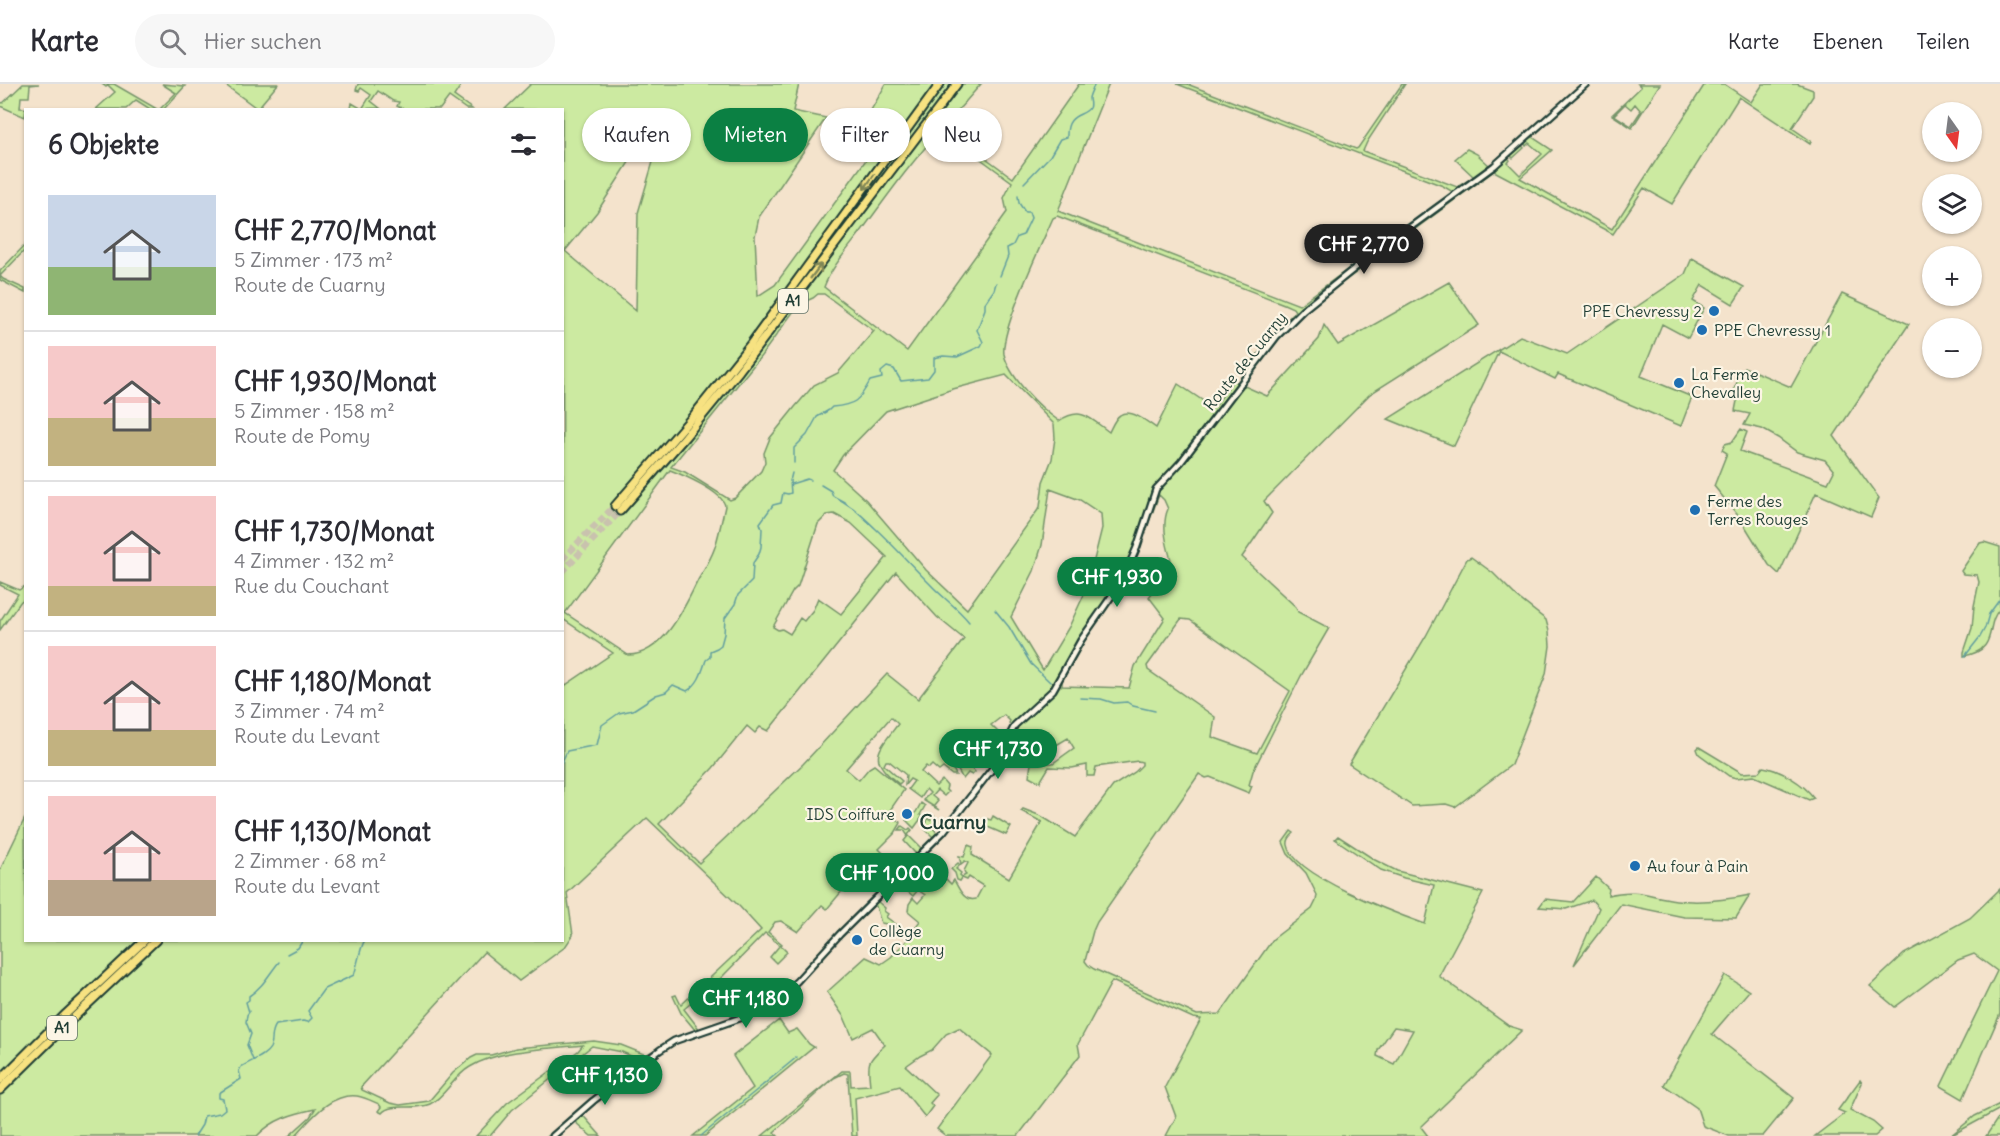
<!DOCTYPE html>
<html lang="de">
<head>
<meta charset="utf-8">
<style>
	:root { --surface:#fff; --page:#f7f7f7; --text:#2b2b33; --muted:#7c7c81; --line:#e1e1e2; --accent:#0b8043 }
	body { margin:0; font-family:Delius,sans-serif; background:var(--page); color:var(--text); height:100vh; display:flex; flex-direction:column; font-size:22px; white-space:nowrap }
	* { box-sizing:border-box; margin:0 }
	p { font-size:20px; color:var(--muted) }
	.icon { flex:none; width:33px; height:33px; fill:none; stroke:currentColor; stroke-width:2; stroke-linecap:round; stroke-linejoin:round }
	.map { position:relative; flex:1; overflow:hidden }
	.panel { position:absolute; left:24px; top:24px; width:540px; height:834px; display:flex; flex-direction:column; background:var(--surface); border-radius:0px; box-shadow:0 2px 4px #0004 }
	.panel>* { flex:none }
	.guide { position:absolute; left:582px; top:24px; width:570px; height:54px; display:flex; gap:12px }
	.needle { width:39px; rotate:166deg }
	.controls { position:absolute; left:1922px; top:18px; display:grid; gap:12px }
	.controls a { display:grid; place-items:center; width:60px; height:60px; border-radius:50%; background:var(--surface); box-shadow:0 2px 4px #0004; font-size:30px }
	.price { position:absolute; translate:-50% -51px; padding:0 14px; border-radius:21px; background:var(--accent); color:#fff; font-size:20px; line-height:39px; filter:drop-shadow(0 2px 3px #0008) }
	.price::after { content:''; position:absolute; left:50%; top:36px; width:18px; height:14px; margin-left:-9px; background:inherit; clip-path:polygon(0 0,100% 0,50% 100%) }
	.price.current { background:#222; color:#fff }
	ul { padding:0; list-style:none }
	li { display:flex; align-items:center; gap:18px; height:150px; padding:0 24px }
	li+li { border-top:2px solid var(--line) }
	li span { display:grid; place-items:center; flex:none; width:168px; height:120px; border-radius:0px; color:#555 }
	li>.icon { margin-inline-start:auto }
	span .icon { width:72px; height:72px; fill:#fffc; stroke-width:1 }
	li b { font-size:26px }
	h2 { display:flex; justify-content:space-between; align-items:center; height:72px; padding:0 24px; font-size:26px }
	.chip { padding:0 21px; border-radius:27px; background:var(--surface); box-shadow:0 2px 4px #0004; font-size:21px; line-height:54px }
	.chip.current { background:var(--accent); color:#fff }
	header { display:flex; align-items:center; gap:36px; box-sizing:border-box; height:84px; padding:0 30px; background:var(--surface); border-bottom:2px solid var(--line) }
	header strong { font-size:28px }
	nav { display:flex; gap:33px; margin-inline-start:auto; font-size:21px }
	.search { width:420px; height:54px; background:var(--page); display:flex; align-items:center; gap:15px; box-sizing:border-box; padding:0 21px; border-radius:33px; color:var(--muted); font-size:22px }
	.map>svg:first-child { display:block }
</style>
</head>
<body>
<header>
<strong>Karte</strong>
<div class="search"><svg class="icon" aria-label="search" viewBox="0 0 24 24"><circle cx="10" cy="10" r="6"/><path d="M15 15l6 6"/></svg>Hier suchen</div>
<nav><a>Karte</a><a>Ebenen</a><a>Teilen</a></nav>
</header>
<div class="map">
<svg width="2000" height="1052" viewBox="0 0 2000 1052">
	<rect width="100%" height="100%" fill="#f4e3cc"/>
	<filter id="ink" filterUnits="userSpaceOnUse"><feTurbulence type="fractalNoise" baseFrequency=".0167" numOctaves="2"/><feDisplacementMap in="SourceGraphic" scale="12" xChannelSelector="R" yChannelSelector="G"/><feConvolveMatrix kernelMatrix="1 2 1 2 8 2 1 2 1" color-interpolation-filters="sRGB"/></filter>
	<g filter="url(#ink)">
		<!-- green -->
		<path fill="#cceaa1" stroke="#76946a" stroke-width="1.5" fill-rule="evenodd" d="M23 0H39L30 1 29 13H21L20 24 42 25 26 26 25 33 0 22V18L3 19Z
			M102 0H114L157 25H150L136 16 126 25H96L115 8 108 1 106 3Z
			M162 0 185 2 164 25H160L176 9Z
			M224 0H278L257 25 254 26 255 23Z
			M358 0H462L454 12 472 25H466L449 13 440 25H404L397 22 399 18 393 17 378 7 371 17 380 24 351 25 352 19 362 25 371 11 361 4 359 7 356 6Z
			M531 0H799L793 27 826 34 759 133 755 152 758 212 775 201 887 47 862 42 886 0H981L953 32 945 44 1013 94 1079 0H1109L1058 127 1299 221 1453 108 1443 102 1177 0H1187L1356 65 1358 64 1402 0H1405L1367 58 1363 67 1457 103 1474 93 1455 75 1467 65 1477 70 1490 82 1581 0H1591L1532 53 1552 66 1520 94 1612 145 1705 0H1724L1751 18 1763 0H1797L1813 6V12L1792 44 1811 57 1810 60 1739 13 1672 120 1644 104 1613 150 1494 87 1308 224 1279 253 1242 301 1267 312 1319 255 1324 241 1338 261 1449 198 1479 241 1370 310 1264 417 1272 429 1242 473 1296 523 1298 528 1329 544 1301 592 1253 687 1249 701 1252 702 1249 709 1210 693 1206 694 1199 690 1097 838 1093 847 1085 877 1088 881 1094 885 1197 931 1220 930 1273 855 1312 825 1316 817 1317 811 1306 789 1288 770 1283 758 1291 747 1294 749C1291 752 1287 755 1288 761 1292 791 1397 830 1425 840L1434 801 1404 794 1381 786 1335 755 1338 752 1375 776 1397 787 1483 809 1439 892 1509 942 1522 946 1421 1043 1428 1052H1166L1176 1033 1165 1003 1201 935 1193 934 1112 897 1078 960 1080 971 1018 1052H946L937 1045 992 971 959 944 946 950 932 966 920 972 906 982 937 1011 930 1019 933 1022 925 1033 900 1002 855 1014 857 1052H852L848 993V990L844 989 834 994 774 1048 778 1052H762L842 987H850L851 1002 870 1001C867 976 868 977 885 961L873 944 853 954 844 933 827 908 866 873 881 880 891 873 909 854 896 842 892 846 887 840 881 839 876 822H872L877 817 885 824 884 827 888 830 886 833 910 850 920 837 908 827 909 820 913 814 918 819 925 811 918 806 913 812 907 807 910 803 901 795 897 800 894 798 913 779 925 788 928 786 933 790H941L951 800 954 796C959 805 964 818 976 815L983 802 969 793 967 796 962 794 960 797 957 796 955 789 951 785 958 779 960 781 956 785 961 789 960 791 962 793 966 791 964 787 968 779 965 777 961 780 959 772 964 773 968 761 973 763 972 771 1009 794 1042 738 1021 727 1023 725 1041 732 1075 753 1113 702 1135 688 1142 681V678L1138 677 1096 683 1094 692H1087V681L1072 684 1049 683 1040 698 1029 692 1031 680 1053 679 1074 664 1068 654 1053 663 1042 665 1036 659 1034 665 1026 660 1022 663 1017 661 1006 673 1000 670 1014 644 1009 639 1010 637 1004 631 991 641 1003 653 991 652 985 648 984 653 974 659 976 663 983 670 971 684 975 688 972 691 968 689 963 695 956 683 961 677 956 669 947 671 941 660 956 691H952L943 684 939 687 932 681 929 684 926 682 921 688 936 702 942 696 947 702 946 706 948 708 944 712 937 706 932 712 938 717 934 722 939 726 923 716 930 709 926 705 920 714 908 705 914 697 910 695 905 701 906 691 889 677H886L884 681 902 697 899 700C866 675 878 667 898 640L891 633 846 685 859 696 869 684 874 681 904 706 888 729 901 739 895 749 879 765 885 771 873 787 861 778 853 788 849 787 837 801 842 807 827 825 822 821 798 848 781 837 775 838 768 848 782 860 781 862 787 868 776 879 770 873 780 861 765 849 720 895 684 925 700 946C725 938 754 928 774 911L775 913 771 916 773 919 730 942 729 940 687 953 660 967 661 968 587 1025 586 1023 580 1028 601 1052H591L575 1038 558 1052H548L601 1006 640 976 622 968 592 962 512 1026 490 1052H476L507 1019 578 967 583 961C549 965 499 965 470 983 454 992 444 1014 430 1020 415 1027 391 1018 382 1029L378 1027 381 1023 379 1020C372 1017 364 1013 357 1012 330 1009 311 1035 295 1052H289L310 1033 315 1025C292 1030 273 1035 257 1052H0V786L25 734 26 856H562L563 603 613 569 563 535 562 26 505 25ZM941 46 1012 98 1004 114 1007 128 907 267 824 203C832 182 849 164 863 145 888 111 912 77 941 46ZM1523 57 1526 62 1529 59 1542 70 1520 91 1508 79 1510 76 1506 72 1509 70 1513 74 1524 64 1520 59ZM640 61 655 71 638 129 636 227 565 167 597 128ZM1057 132 1284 220 1293 224 1295 227 1266 259 1250 281 1252 282 1239 300 1233 296 1214 324 1178 300 1156 344C1148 338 1130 324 1120 331 1115 334 1112 342 1109 348 1090 334 1081 322 1059 337 1040 324 1009 293 1004 270 1000 247 1042 159 1053 134ZM818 210H824L874 247 838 289 814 301 795 323 770 354 764 369 765 378 761 387 735 414 730 416 685 388 671 383 761 272 799 220 813 214ZM1006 291 1054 340 1055 354 1052 375 1043 398 1040 423 967 525 926 486 866 416 833 386 843 371 886 327 953 305ZM670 386C683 391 723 408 725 422 722 436 719 450 715 463 711 475 704 486 698 496 685 523 663 571 628 571L565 529ZM1050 405 1080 416 1101 430 1102 444 1087 504 1069 543 1043 586 1011 533 1034 487 1042 461ZM1159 411 1164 416 1168 425C1161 441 1167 463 1172 479L1161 497 1149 513 1165 534 1135 582 1129 604 1062 602V597L1091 546 1125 495 1141 459ZM834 430 851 439 887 473 841 530 818 514 813 526 804 537 800 534 790 550 782 545 778 546 773 543 793 507 798 502 818 440 827 431ZM896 488 937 533 964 555 918 615 887 590 803 680 699 779 659 740 713 684 747 642 755 649 760 643 768 647ZM1181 535 1190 536 1290 607 1257 669 1212 653 1215 633 1148 586 1147 582ZM647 734 740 823 761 846 681 921 676 911 673 912 681 929 696 947 671 956 646 971 621 961 594 957 516 964 491 971H477L471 974 453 989 429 1017 400 1021 390 1019 362 1006 361 1003 484 868 519 897 565 863 573 851 567 809ZM1394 943 1413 946 1394 980 1377 972 1378 966Z
			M1638 0H1660L1632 44 1612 31 1641 3ZM1625 20 1631 25 1635 20 1641 27 1631 42 1614 31Z
			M25 161V166L0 192 3 195 25 205V209L0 196V187Z
			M1692 174 1744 203 1733 220 1702 201 1693 217 1704 224 1688 254 1662 240 1641 292 1692 313 1681 342 1558 290 1555 295 1499 267 1454 362 1388 335 1520 252 1567 270 1685 190Z
			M1842 210 1909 240 1834 352 1879 414 1871 433 1816 409 1779 490 1769 481 1740 434 1714 402 1727 369 1722 366 1725 360 1732 358 1741 345 1747 348 1740 367 1828 399 1834 387 1825 376 1797 368 1778 354 1762 345 1744 341 1750 330 1735 327 1739 307 1734 305 1744 283 1791 303Z
			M1984 458 2000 463V525C1984 540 2000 566 1964 572V568L1972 544 1974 522 1979 498 1977 491 1963 490 1961 487 1980 459Z
			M1471 473 1493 489 1517 513 1546 536 1549 547 1550 562 1546 590 1511 681 1455 723 1446 720 1412 722 1349 680 1426 552 1467 475Z
			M0 498 19 506 25 502 26 518 23 516 21 517 0 546V537L18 510 0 501Z
			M1699 663 1742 689 1759 688 1763 683C1781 686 1804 700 1814 714L1809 716 1754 692 1736 694 1729 692 1699 670 1697 665Z
			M921 719 925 722 920 731 930 736 934 732 944 739 949 733 950 734 943 744 937 739 933 744 938 750 934 754 925 745 927 737 922 733 914 744 906 736 916 728Z
			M993 732 1011 743 1006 751 983 741V738H986L987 735 991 736Z
			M902 742 908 746 910 744 912 746 908 751 921 764 916 770 904 757 908 752 904 746H899Z
			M1596 793 1609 805 1608 811C1638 804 1647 812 1676 816 1701 819 1726 816 1750 811L1736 834 1684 833 1621 820 1574 881 1599 824 1592 816 1566 825 1539 823 1545 815 1573 818Z
			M2000 805V930L1963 1015 1941 1002 1997 887 1974 870 1958 876 1895 923 1870 902 1904 870 1970 834Z
			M1725 891 1749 907 1712 950 1794 1014 1763 1052H1729L1703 1042 1697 1024 1664 1001Z
			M779 936 788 949 797 945 809 960 814 963 705 1052H693L753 1004 733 972Z
			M1860 996 1862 999 1850 1026 1873 1038 1882 1046 1875 1052H1815L1845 1029 1838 1026Z
			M2000 1020V1025L1950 1052 1975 1032Z
			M2000 1031V1052H1986Z"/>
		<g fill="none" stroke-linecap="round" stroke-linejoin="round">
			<!-- stream -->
			<path stroke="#629e9f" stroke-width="1.5" d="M1024 99 1050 72 1060 55 1067 53C1066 28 1084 33 1089 24 1091 20 1089 18 1089 14 1090 9 1093 4 1095 0
				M1000 192 1008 172 1007 164 1013 161 1017 153 1023 151 1031 134 1029 128H1025L1019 119 1018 112
				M794 379V364L807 351 817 333 829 326 832 323C855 321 859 317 870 297L882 294 881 288 887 283 894 285 901 297 928 294 934 286V274L943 272 957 273 981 262 983 258 977 246 985 225V219L994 206 996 199
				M791 400 807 395 810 396
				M821 401 831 407 833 412C852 421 861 431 876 445 894 462 911 481 930 500 943 514 957 523 969 538
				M995 526 1009 543 1031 580 1050 598
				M1965 572 1980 553 1985 544 1989 530 2000 515
				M1080 614 1101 615 1114 619 1127 618 1133 622 1155 627
				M562 678 567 667 597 661 602 641 619 629 633 626 656 611 666 608 673 601 687 607C699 600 702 588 706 576L710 573V567L717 564 721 561 724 550 725 534 735 520 738 511 752 497 753 479 759 470 761 463 762 445 760 439 773 421 781 419 783 409 788 410 791 409 790 397 792 389
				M287 870 298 864 303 856
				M253 976 247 961 251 950 246 938 247 931 249 928 246 918 249 916V912C263 903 269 890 279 878
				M195 1052 202 1041 204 1032 220 1029 225 1025 223 1015 219 1014V1009L241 995 239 987 241 983C250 977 265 973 270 964 274 956 270 949 276 941L303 937 308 938 312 934 308 927 324 905 354 891C357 883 360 863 365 856
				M701 1052 797 973"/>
			<!-- motorway-tunnel -->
			<path stroke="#c9c2ae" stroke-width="7" stroke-dasharray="7 3.5" stroke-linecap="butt" d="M562 475 615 422
				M562 488 620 427"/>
			<defs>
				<path id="tertiary" d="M553 1052 593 1017 660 966 674 957 746 932 783 910 797 897 840 850 943 748 992 685 1015 641 1053 606 1081 556 1113 510 1127 486 1137 463 1156 405 1181 378 1277 252 1303 226 1360 180 1494 82 1586 0"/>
				<path id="motorway" d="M615 422 694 331 750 261 940 0
					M620 427 685 353 739 287 957 0
					M0 996 66 930 145 856
					M0 1006 71 936 156 856"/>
			</defs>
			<!-- tertiary casing -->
			<use href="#tertiary" stroke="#1f3d34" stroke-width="9"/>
			<!-- motorway casing -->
			<use href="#motorway" stroke="#1f3d34" stroke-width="11"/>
			<!-- tertiary -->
			<use href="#tertiary" stroke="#fcf5e5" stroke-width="4.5"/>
			<!-- motorway -->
			<use href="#motorway" stroke="#f7e281" stroke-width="7"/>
		</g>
		<!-- one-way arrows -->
		<defs><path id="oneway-shaft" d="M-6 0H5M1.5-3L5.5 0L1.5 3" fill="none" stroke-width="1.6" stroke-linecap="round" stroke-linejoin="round" transform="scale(1.5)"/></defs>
		<g stroke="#808757">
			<use href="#oneway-shaft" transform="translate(869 98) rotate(125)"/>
			<use href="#oneway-shaft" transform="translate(816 187) rotate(-53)"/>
		</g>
	</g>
	<!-- markers -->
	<g fill="#1f6fb2" stroke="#fcf5e5" stroke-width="2">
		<circle cx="1714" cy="227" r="6"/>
		<circle cx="1702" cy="246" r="6"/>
		<circle cx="1679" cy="299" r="6"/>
		<circle cx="1695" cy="426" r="6"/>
		<circle cx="907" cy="730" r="6"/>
		<circle cx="1635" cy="782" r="6"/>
		<circle cx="857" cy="856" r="6"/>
	</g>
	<g text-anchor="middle" stroke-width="4.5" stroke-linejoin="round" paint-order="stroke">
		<!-- shield labels -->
		<g fill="#fcf5e5" stroke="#617469" stroke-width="1.5">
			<rect x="778" y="205" width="30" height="24" rx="4.5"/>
			<rect x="47" y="932" width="30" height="24" rx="4.5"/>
		</g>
		<g font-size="15" font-weight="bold" fill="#1f3d34">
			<text x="793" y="222">A1</text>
			<text x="62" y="949">A1</text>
		</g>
		<!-- poi labels -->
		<g font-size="16" fill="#1f3d34" stroke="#fcf5e5" text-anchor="start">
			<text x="1702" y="233" text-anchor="end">PPE Chevressy 2</text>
			<text x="1714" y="252">PPE Chevressy 1</text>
			<text x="1691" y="296">La Ferme<tspan x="1691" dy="18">Chevalley</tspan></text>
			<text x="1707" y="423">Ferme des<tspan x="1707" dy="18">Terres Rouges</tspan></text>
			<text x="895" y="736" text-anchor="end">IDS Coiffure</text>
			<text x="1647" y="788">Au four à Pain</text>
			<text x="869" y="853">Collège<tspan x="869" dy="18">de Cuarny</tspan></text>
		</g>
		<!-- street labels -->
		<g font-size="16" fill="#1f3d34" stroke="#fcf5e5">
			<text transform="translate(1245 277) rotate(-51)" y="6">Route de Cuarny</text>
		</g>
		<!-- quarter labels -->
		<g font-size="20" font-weight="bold" fill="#1f3d34" stroke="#fcf5e5">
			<text x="953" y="745">Cuarny</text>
		</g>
	</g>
</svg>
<div class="controls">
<a><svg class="needle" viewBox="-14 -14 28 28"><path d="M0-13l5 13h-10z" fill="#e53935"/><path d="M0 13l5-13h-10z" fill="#7c7c81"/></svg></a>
<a><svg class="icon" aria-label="layers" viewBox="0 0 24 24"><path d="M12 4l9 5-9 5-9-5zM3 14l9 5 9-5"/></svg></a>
<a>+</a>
<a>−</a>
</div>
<b class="price current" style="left:1364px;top:191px">CHF 2,770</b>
<b class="price" style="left:1117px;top:524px">CHF 1,930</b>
<b class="price" style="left:998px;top:696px">CHF 1,730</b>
<b class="price" style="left:887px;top:820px">CHF 1,000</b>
<b class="price" style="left:746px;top:945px">CHF 1,180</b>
<b class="price" style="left:605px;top:1022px">CHF 1,130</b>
<div class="guide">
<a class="chip">Kaufen</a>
<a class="chip current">Mieten</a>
<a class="chip">Filter</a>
<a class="chip">Neu</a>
</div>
<section class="panel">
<h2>6 Objekte<svg class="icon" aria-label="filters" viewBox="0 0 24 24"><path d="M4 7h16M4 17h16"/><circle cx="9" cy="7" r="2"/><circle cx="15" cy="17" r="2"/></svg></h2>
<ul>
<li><span style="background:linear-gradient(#c9d6e8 60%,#8fb573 0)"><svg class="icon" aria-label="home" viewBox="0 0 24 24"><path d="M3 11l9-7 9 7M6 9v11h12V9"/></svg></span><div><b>CHF 2,770/Monat</b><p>5 Zimmer · 173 m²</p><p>Route de Cuarny</p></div></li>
<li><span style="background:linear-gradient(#f6c9c9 60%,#c2b280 0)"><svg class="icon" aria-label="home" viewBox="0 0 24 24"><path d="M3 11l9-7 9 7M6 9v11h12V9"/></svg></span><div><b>CHF 1,930/Monat</b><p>5 Zimmer · 158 m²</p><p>Route de Pomy</p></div></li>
<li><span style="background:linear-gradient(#f6c9c9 75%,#c2b280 0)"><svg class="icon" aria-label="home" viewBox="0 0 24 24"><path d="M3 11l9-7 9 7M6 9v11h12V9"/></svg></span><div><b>CHF 1,730/Monat</b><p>4 Zimmer · 132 m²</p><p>Rue du Couchant</p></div></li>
<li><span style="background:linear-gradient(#f6c9c9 70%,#c2b280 0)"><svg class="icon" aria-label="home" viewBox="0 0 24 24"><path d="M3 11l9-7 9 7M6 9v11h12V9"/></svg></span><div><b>CHF 1,180/Monat</b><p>3 Zimmer · 74 m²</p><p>Route du Levant</p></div></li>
<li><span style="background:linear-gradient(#f6c9c9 70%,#b9a48a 0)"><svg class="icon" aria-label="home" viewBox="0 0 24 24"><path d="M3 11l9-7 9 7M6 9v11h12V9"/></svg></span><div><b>CHF 1,130/Monat</b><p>2 Zimmer · 68 m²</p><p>Route du Levant</p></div></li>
</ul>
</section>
</div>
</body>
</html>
